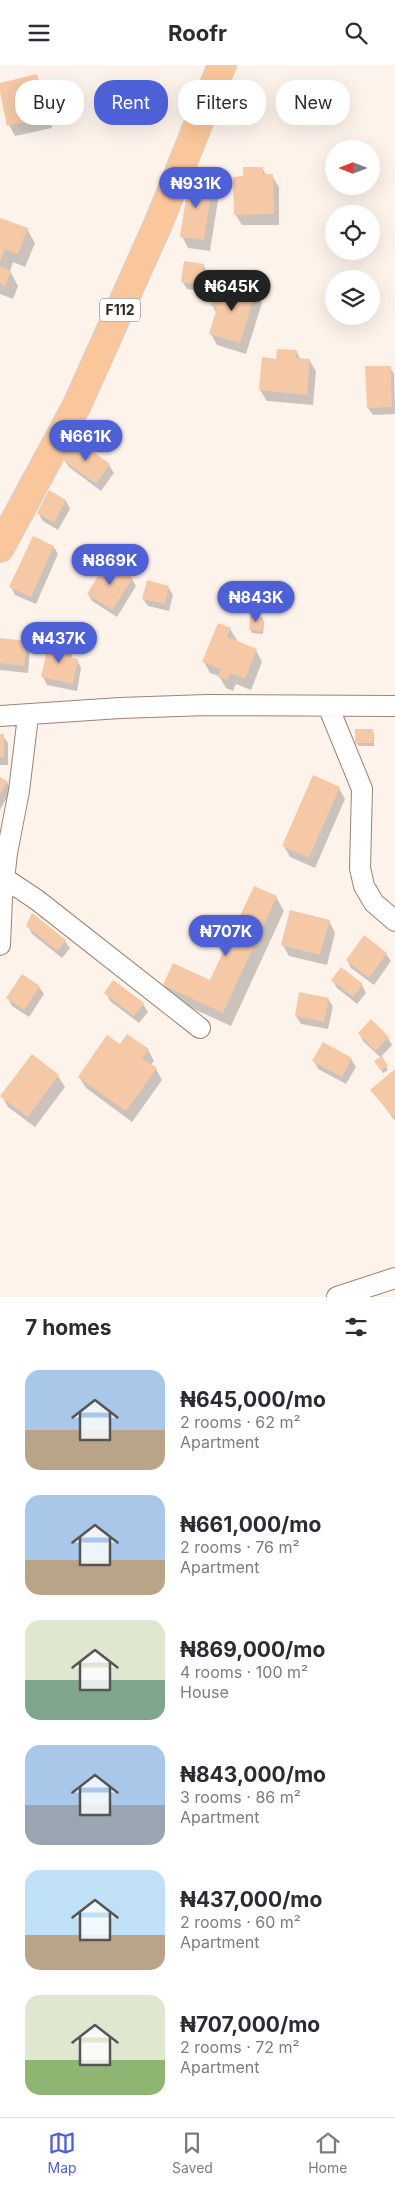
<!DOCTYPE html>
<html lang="en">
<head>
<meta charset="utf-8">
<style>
	:root { --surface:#fff; --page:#f2f2f3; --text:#2b2b33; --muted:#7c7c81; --line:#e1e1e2; --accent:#4e60d5 }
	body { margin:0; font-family:Inter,sans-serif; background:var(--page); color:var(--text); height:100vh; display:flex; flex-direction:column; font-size:19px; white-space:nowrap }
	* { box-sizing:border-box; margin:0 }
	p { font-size:16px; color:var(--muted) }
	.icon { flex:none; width:28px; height:28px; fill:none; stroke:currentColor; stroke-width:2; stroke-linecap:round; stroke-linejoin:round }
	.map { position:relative; height:1232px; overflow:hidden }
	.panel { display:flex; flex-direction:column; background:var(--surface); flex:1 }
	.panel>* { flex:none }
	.banner { position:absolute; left:15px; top:15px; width:365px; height:45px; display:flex; gap:10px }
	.needle { width:32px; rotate:270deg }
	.tools { position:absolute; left:325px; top:75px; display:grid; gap:10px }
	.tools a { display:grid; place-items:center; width:55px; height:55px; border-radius:50%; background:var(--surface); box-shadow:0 5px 20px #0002; font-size:25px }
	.price { position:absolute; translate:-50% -42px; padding:0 11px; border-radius:18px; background:var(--accent); color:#fff; font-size:16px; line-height:32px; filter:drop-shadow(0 1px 2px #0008) }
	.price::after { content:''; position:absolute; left:50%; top:30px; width:15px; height:11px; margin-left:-8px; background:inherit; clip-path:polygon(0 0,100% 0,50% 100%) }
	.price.current { background:#222; color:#fff }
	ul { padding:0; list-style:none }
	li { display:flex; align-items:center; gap:15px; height:125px; padding:0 25px }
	li span { display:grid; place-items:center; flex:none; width:140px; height:100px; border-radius:15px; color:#555 }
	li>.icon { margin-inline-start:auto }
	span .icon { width:60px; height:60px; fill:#fffc; stroke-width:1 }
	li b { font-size:21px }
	h2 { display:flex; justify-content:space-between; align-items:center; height:60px; padding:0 25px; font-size:21px }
	.tag { padding:0 18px; border-radius:20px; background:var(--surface); box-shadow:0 5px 20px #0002; font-size:18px; line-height:45px }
	.tag.current { background:var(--accent); color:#fff }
	header { display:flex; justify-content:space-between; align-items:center; height:65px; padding:0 25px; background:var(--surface); font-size:22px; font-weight:700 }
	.tab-bar { display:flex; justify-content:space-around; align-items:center; height:70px; border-top:1px solid var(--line); background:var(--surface); font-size:14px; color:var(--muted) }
	.tab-bar a { display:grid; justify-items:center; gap:2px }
	.tab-bar .current { color:var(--accent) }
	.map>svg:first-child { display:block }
</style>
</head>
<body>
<header><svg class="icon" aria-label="menu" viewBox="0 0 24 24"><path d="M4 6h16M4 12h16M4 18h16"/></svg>Roofr<svg class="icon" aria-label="search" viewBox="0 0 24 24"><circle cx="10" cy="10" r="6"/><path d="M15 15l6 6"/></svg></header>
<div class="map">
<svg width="395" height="1232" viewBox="0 0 395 1232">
	<rect width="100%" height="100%" fill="#fef3eb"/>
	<!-- shadow -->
	<path fill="#0003" d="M36 11 43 22 52 63 15 71 9 60 0 19Z
		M262 103 267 111H272L279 122V160H242L235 149 245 113Z
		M212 118 219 129 210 186 188 183 182 171Z
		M0 154 27 164 35 178 25 202 13 197 10 206 18 221 13 234 0 229Z
		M203 200 208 208 205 227 187 224 182 216Z
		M255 227 262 238 246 289 217 280 211 269 217 249 212 240 222 232Z
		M296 286 301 295H309L316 306 313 340 267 336 260 325 277 295Z
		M390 302 394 309 395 349 373 350 368 343Z
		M77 377 109 400 114 408 101 426 69 402 64 395Z
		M50 427 66 436 70 444 58 465 43 456 38 448Z
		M54 482 58 489 36 539 15 530 11 522Z
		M132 514 136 521 117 552 92 536 88 529Z
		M168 522 173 530 169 546 148 541 143 534Z
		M262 553 264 557 263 569 252 568 250 564Z
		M230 564 237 575 236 577 256 585 262 597 251 625 236 619 233 626 226 623 219 611 210 608 204 597Z
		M0 574 26 577 30 584 28 608 0 605Z
		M68 581 72 589 71 594 77 595 81 603 77 626 47 620 43 612Z
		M372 665 374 669V681H359L356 678Z
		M0 671H3L8 678V700H0Z
		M0 713 7 717 11 725 0 745Z
		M339 723 345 734 315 803 290 792 284 781Z
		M276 832 284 846 231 961 172 934 164 920 211 916Z
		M329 856 335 868 327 900 289 891 282 879Z
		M28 861 65 876 70 883 62 893 32 869Z
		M386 889 391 896 374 920 351 903 347 895Z
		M332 915 362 920 366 928 357 939 337 923Z
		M39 922 44 929 29 952 12 941 8 933Z
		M106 928 143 939 148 947 139 958 110 936Z
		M328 934 333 941 328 964 301 959 296 951Z
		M359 968 388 973 392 980 381 992 388 1005 383 1008 376 996 381 993 363 976Z
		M120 981 148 985 154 996 151 1000 156 1004 162 1015 132 1057 86 1023 79 1012Z
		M32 991 58 1011 65 1022 35 1062 8 1042 2 1031Z
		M351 994 356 1002 346 1019 318 1004 314 996Z
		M395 1006V1056L372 1025Z"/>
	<!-- building -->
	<path fill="#f5c8a6" d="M37 9 47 52 7 61 0 27V18Z
		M243 102H263V109H273L274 149 234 150 233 112 243 111Z
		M189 113 213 116 204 175 180 172Z
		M0 153 28 163 18 189 5 184 0 197Z
		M184 196 204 199 201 220 181 217Z
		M0 201 11 206 5 221 0 219Z
		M226 216 256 226 240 278 209 269 217 243 211 241 214 228 221 231Z
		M277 284 297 285 296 293 310 294 307 330 259 325 262 292 276 294Z
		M365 301H391L392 342 367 343Z
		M77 375 110 399 96 419 63 395Z
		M49 425 66 435 54 458 37 448Z
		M33 471 54 481 31 532 9 522Z
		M107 496 133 513 112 545 87 529Z
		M147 515 169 521 165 539 142 534Z
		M250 551 263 552 262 566 249 565Z
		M218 558 231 563 227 572 257 584 245 614 230 608 227 615 218 612 221 604 202 597Z
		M0 573 27 576 24 601 0 598Z
		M49 576 69 580 66 591 78 594 73 619 41 612Z
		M355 664H373V678H355Z
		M0 669H4V692H0Z
		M313 710 340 722 309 793 282 781Z
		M0 712 7 716 0 730Z
		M254 821 277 831 223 948 163 920 173 898 210 915Z
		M290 845 330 855 320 890 281 880Z
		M32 848 66 875 58 886 26 861Z
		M364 870 387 888 369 913 346 895Z
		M341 902 363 919 353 932 331 915Z
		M22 909 40 921 24 945 6 933Z
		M113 915 144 938 134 951 104 928Z
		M299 927 329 933 324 957 295 951Z
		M371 954 389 972 375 986 358 968Z
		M127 969 149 984 142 993 157 1003 126 1046 78 1012 107 970 120 979Z
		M323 977 352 993 342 1012 312 996Z
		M32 989 59 1010 28 1052 0 1031Z
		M382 991 388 1001 380 1005 374 996Z
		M395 1004V1054L370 1025Z"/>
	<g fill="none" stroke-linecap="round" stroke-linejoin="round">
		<defs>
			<path id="street" d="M328 641 362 724 360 803 364 821 374 838 395 856
				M0 651 120 643 207 640 395 641
				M4 813 37 835 200 963
				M0 880 2 833 7 788 19 726 28 651
				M337 1232 395 1213"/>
			<path id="primary" d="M0 483 77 340 159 157 222 0"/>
		</defs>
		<!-- street casing -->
		<use href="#street" stroke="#9c8371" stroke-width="22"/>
		<!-- primary casing -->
		<use href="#primary" stroke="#d6d4d2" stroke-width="30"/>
		<!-- street -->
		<use href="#street" stroke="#fff" stroke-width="20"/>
		<!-- primary -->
		<use href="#primary" stroke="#fac69b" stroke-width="28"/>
	</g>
	<g text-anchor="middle" stroke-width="4" stroke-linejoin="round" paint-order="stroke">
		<!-- shield labels -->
		<rect fill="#fff" stroke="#6f6862" stroke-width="1" x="100" y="233.5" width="40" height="23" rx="4"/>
		<g font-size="14" font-weight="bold" fill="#31271f">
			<text x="120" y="250">F112</text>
		</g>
	</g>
</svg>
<div class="tools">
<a><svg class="needle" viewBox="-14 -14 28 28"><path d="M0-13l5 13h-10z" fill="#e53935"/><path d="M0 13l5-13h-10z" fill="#7c7c81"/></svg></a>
<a><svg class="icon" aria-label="locate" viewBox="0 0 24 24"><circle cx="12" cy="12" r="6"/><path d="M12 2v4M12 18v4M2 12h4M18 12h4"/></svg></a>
<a><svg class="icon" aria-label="layers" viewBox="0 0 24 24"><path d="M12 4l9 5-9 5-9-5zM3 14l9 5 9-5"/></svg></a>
</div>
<b class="price" style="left:196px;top:144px">₦931K</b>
<b class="price current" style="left:232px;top:247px">₦645K</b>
<b class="price" style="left:86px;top:397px">₦661K</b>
<b class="price" style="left:110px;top:521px">₦869K</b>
<b class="price" style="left:256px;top:558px">₦843K</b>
<b class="price" style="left:59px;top:599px">₦437K</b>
<b class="price" style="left:226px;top:892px">₦707K</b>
<div class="banner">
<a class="tag">Buy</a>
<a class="tag current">Rent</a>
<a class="tag">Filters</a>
<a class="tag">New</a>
</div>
</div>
<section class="panel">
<h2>7 homes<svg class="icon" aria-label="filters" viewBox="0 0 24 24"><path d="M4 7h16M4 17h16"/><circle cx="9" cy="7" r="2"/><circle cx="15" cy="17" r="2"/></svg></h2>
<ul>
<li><span style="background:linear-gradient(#a9c7e8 60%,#b9a48a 0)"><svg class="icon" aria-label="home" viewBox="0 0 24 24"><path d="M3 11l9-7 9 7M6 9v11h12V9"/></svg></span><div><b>₦645,000/mo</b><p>2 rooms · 62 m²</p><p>Apartment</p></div></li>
<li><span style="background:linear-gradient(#a9c7e8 65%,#b9a48a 0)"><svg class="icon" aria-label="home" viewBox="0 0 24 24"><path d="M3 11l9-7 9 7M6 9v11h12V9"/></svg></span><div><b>₦661,000/mo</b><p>2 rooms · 76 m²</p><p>Apartment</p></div></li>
<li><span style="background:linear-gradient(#dfe7d0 60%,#7fa58c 0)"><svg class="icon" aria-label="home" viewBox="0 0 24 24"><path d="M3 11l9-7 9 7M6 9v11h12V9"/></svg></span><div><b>₦869,000/mo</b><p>4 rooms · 100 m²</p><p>House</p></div></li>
<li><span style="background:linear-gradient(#a9c7e8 60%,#9aa5b1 0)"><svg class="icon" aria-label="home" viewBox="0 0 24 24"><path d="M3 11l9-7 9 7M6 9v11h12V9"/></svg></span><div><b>₦843,000/mo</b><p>3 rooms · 86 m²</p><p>Apartment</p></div></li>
<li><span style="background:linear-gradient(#bfe0f5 65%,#b9a48a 0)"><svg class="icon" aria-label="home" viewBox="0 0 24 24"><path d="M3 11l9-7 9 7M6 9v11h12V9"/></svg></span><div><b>₦437,000/mo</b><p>2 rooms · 60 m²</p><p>Apartment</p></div></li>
<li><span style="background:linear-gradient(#dfe7d0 65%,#8fb573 0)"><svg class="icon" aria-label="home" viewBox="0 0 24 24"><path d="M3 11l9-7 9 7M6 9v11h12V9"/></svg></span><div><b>₦707,000/mo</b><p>2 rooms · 72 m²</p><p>Apartment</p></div></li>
</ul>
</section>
<nav class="tab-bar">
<a class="current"><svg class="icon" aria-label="map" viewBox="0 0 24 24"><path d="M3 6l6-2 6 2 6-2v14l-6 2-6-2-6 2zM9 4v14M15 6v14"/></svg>Map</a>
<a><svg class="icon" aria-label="saved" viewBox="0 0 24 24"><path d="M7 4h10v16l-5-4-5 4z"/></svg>Saved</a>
<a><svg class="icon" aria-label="home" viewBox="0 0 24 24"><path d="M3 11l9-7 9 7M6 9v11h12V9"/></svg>Home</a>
</nav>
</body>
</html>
